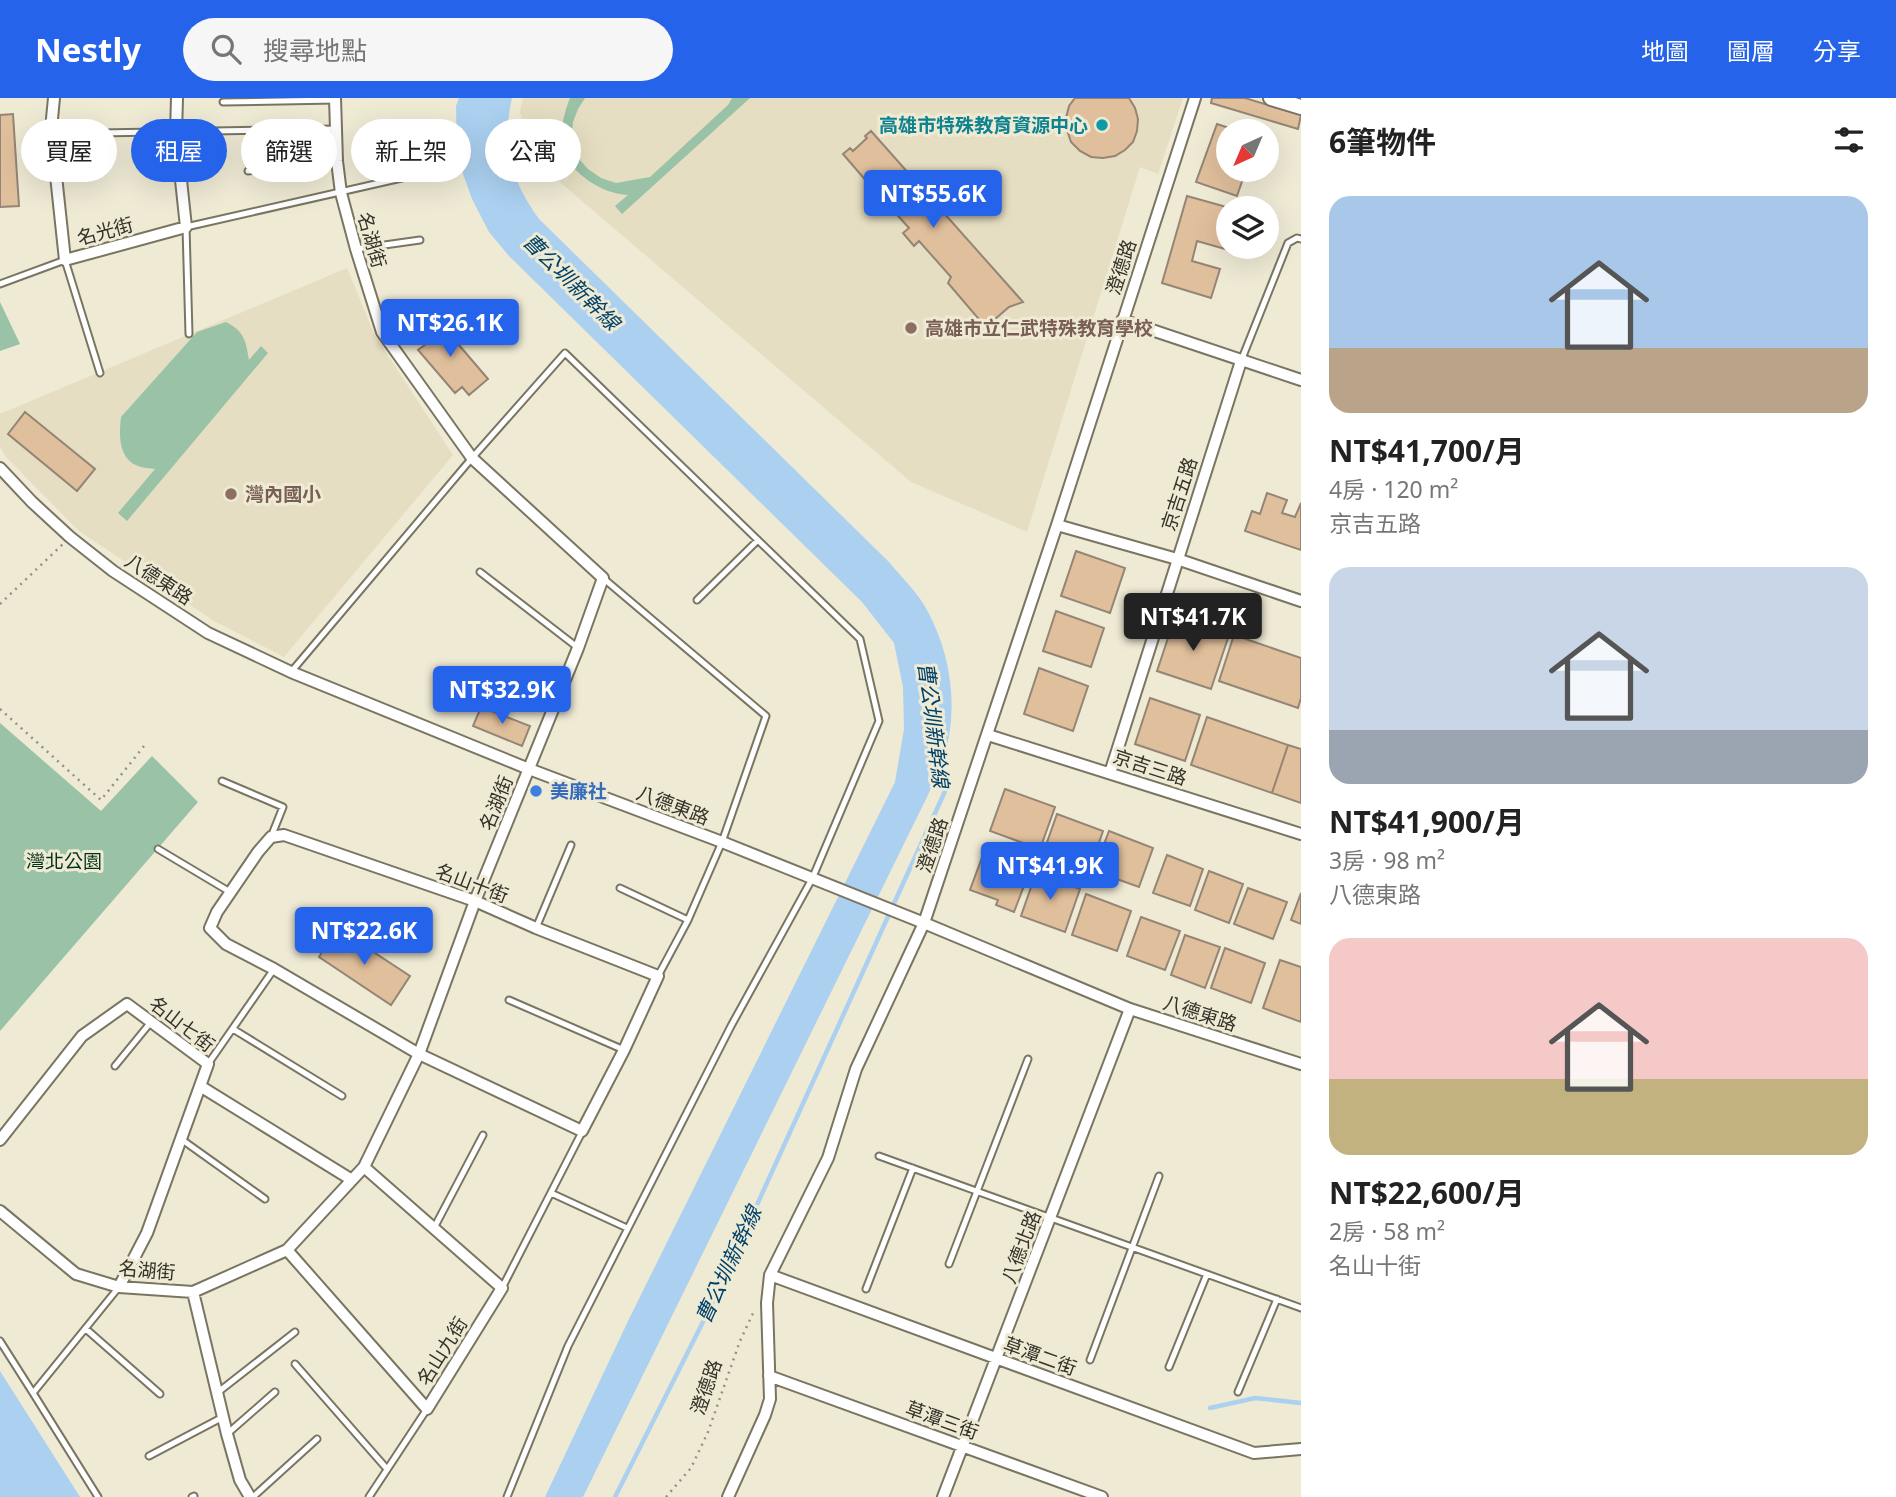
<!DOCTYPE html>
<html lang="zh-TW">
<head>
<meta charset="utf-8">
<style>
	:root { --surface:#fff; --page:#f6f6f6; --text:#222; --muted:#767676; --accent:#2563eb }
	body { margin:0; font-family:"Noto Sans","Noto Sans TC",sans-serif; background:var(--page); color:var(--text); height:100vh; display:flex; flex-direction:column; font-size:26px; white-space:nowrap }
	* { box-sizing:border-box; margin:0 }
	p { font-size:23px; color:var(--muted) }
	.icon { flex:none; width:38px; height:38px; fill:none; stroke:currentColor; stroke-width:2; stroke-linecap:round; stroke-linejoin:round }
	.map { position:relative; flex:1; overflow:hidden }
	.panel { display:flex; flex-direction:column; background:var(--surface); width:595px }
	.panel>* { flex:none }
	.guide { position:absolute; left:21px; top:21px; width:665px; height:63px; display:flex; gap:14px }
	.needle { width:46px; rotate:224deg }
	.controls { position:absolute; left:1216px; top:21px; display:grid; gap:14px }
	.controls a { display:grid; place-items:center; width:63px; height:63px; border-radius:50%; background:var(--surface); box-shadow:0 7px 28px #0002; font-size:35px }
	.price { position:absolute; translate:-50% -60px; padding:0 16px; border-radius:7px; background:var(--accent); color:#fff; font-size:23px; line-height:46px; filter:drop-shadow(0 2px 4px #0008) }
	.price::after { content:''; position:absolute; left:50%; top:42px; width:21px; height:16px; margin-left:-10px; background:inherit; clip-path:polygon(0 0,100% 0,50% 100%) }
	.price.active { background:#222; color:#fff }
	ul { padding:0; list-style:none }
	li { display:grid; align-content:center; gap:14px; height:371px; padding:0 28px }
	li span { display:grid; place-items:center; height:217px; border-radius:21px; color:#555 }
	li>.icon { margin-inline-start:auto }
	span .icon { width:126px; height:126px; fill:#fffc; stroke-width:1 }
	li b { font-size:30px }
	h2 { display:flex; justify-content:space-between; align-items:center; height:84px; padding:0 28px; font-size:30px }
	.tag { padding:0 24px; border-radius:32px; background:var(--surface); box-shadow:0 7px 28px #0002; font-size:24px; line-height:63px }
	.tag.active { background:var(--accent); color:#fff }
	header { display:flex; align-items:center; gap:42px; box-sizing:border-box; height:98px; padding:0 35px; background:var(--accent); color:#fff }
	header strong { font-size:33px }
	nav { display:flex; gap:38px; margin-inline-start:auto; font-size:24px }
	.search { width:490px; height:63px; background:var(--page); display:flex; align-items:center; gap:18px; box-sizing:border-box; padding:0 24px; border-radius:38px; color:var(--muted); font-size:26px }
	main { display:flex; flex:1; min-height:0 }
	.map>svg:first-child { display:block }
</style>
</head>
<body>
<header>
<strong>Nestly</strong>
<div class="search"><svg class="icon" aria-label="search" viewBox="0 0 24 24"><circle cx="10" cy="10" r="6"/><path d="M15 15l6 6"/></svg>搜尋地點</div>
<nav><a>地圖</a><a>圖層</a><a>分享</a></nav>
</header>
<main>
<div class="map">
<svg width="1301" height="1399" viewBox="0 0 1301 1399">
	<rect width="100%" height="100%" fill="#efead4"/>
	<!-- built -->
	<path fill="#e5dec2" d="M523 0H1183L1158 76 1140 69 1027 434 911 384 534 62 520 14Z
		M347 170 374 236 453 357 284 559 214 523 79 433 6 359 0 349V316Z"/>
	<!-- green -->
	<path fill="#99c2a6" d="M570 0H585L578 11 573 24 572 35 578 60 588 71 601 80 616 85 650 79 728 7 732 0H750L622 116 615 108 628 97C603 96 570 76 563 50 559 34 564 15 570 0Z
		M0 204 20 246 0 253Z
		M226 224C244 233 246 243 249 262L261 248 268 255 127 423 118 415 155 371C150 370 143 370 138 368 118 360 119 337 121 319L197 234Z
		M0 625 101 713 152 658 198 704 0 933Z"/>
	<!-- water -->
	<path fill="#abd0f0" d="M459 0H512C501 47 511 82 539 121L890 465C902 480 918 495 927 512 951 556 959 610 944 659 940 672 933 686 927 699L583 1399H545L629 1221 895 684 904 631 903 589 894 545 862 504 509 158 489 134 472 101 457 59 456 8Z
		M0 1273 80 1399H0Z"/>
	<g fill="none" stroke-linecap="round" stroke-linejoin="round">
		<!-- stream -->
		<path stroke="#abd0f0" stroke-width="4.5" d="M1210 1310 1255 1300 1301 1305
			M615 1399 711 1208 946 691 940 663"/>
	</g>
	<!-- building -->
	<path fill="#e0bf9c" stroke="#948575" stroke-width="2" d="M1075 0H1129L1135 10 1138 21 1137 33 1133 44 1125 52 1115 58 1103 60 1091 59 1080 53 1071 44 1067 32 1066 20 1069 8Z
		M1212 0H1245L1301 17 1298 31 1211 5Z
		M13 16 19 108 0 109V17Z
		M1217 26 1238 33H1228V72H1246L1237 98 1196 84Z
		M871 33 1023 204 1009 209 994 222 990 219 982 225 948 185 951 179 919 143 914 148 903 135 909 130 890 109 884 114 874 104 880 99 843 56 850 50 853 53 867 40 865 38Z
		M1187 98 1230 110H1228V149H1233L1232 153 1197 143 1192 163 1220 171 1211 200 1162 185Z
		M435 219 488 281 469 297 462 289 455 295 418 252 426 246 416 235Z
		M25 314 95 371 77 393 8 336Z
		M1267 395 1287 402 1282 415 1295 419 1301 405V452L1245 433 1252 413 1260 416Z
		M1076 453 1125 470 1110 515 1061 498Z
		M1056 513 1104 530 1091 569 1043 553Z
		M1175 519 1229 537 1211 591 1157 573Z
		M1234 537 1301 560V600L1298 610 1219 583Z
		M1039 570 1088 588 1073 633 1024 616Z
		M1150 600 1200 617 1185 663 1135 646Z
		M481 609 530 628 522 648 473 628Z
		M1207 619 1288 647 1272 695 1191 667Z
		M1288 647 1301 651V705L1272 695Z
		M1005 691 1055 709 1040 751 990 733Z
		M1057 716 1103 733 1090 770 1044 753Z
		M1109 733 1153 750 1139 789 1094 773Z
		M984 754 1030 772 1014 814 996 807 998 802 970 792Z
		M1167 757 1203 771 1190 808 1153 795Z
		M1209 773 1243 786 1229 825 1195 812Z
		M1036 775 1080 791 1065 834 1021 818Z
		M1248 790 1287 804 1273 841 1234 826Z
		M1301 795V826L1291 822Z
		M1086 796 1131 813 1117 853 1072 837Z
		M1141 819 1180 833 1165 872 1127 858Z
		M337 830 410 878 391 907 319 859Z
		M1185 837 1220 849 1205 890 1171 877Z
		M1225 850 1265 865 1251 905 1211 890Z
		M1280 862 1301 869V924L1263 910Z"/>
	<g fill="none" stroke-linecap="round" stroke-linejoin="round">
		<defs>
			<path id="service" d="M223 4 336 2
				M99 35 336 31
				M248 73 336 63
				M356 151 420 142
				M0 186 65 162 100 275
				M189 236 186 129 450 69
				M1241 263 1288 145 1297 140 1301 141
				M480 474 577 549
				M603 480 766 618 722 744 688 822 658 878
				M697 502 758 442
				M291 574 472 360 565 255 860 541 879 623 812 781 731 928 568 1248 507 1399
				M222 683 283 709 271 739
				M158 751 230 794
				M620 790 688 822
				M536 830 571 747
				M509 902 624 952
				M233 931 342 998
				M208 966 274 871
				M115 968 151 924
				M181 1041 265 1101
				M879 1058 1301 1210
				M551 1095 627 1130
				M434 1130 483 1037
				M949 1166 1028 961
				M502 1190 582 1034
				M866 1191 913 1070
				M86 1231 160 1296
				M0 1243 33 1295 119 1189
				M1090 1262 1159 1078
				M295 1266 387 1371
				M1169 1269 1207 1176
				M1238 1294 1277 1201
				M33 1295 98 1399
				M217 1295 295 1234
				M227 1336 275 1294
				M149 1358 223 1319
				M192 1399 194 1398
				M253 1399 317 1341
				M369 1399 427 1311"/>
			<path id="minor" d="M54 0 51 31 65 162 186 129 176 35 177 0
				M1122 222 1301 282
				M0 370 32 404 70 439 113 473 208 535 291 574 529 671 722 744 924 825 1130 911 1301 966
				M1057 427 1177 461 1301 503
				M988 637 1301 736
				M1110 675 1241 263
				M284 737 475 803 536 830 658 878 624 952 582 1033 419 956 274 871 226 846 210 830 217 814 258 754 271 739Z
				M200 988 352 1082
				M0 1042 82 938 127 906 208 966 147 1135 119 1189
				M0 1113 76 1176 119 1189 193 1194 287 1152 364 1069 419 956 475 803 578 550 603 480 472 360 382 234 356 151 341 95 337 63 335 0
				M287 1152 427 1311 502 1190 364 1069
				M770 1177 1254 1355 1301 1351
				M193 1194 227 1336 240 1382 250 1399
				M769 1278 1102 1399
				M728 1399 765 1317 770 1301 767 1205 770 1177 828 1060 856 971 924 825 1057 427 1195 0
				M943 1399 1130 911"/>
			<path id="tertiary" d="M1271 0 1301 9"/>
		</defs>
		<!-- service casing -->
		<use href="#service" stroke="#7a7562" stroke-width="9"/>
		<!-- minor casing -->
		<use href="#minor" stroke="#7a7562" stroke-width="14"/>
		<!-- tertiary casing -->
		<use href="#tertiary" stroke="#7a7562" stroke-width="18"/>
		<!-- path -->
		<path stroke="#959182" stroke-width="2.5" stroke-dasharray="2 5" stroke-linecap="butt" d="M0 506 63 446
			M0 611 101 702 144 648
			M666 1399 691 1370 708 1334 740 1243 755 1211"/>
		<!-- service -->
		<use href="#service" stroke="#fff" stroke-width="5"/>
		<!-- minor -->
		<use href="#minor" stroke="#fff" stroke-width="10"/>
		<!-- tertiary -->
		<use href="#tertiary" stroke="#fff" stroke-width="14"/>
	</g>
	<!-- markers -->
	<circle fill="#0f9aa8" stroke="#efead4" stroke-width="2.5" cx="1102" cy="27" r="7"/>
	<g fill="#8d6e63" stroke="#efead4" stroke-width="2.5">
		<circle cx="911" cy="230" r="7"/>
		<circle cx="231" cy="396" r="7"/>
	</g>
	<circle fill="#3f7fe0" stroke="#efead4" stroke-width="2.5" cx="536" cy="693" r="7"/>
	<g text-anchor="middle" stroke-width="6" stroke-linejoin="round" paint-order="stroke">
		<!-- culture labels -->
		<g font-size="19" font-weight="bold" fill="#0d838f" stroke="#efead4" text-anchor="end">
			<text x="1088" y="34">高雄市特殊教育資源中心</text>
		</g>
		<!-- street labels -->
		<g font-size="19" fill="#343129" stroke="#efead4">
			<text transform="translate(105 133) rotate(-15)" y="7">名光街</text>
			<text transform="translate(372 142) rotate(74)" y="7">名湖街</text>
			<text transform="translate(1121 169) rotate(-72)" y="7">澄德路</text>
			<text transform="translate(1179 396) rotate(-72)" y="7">京吉五路</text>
			<text transform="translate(159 481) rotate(33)" y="7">八德東路</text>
			<text transform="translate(1150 669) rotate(18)" y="7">京吉三路</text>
			<text transform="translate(496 705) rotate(-68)" y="7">名湖街</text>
			<text transform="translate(673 707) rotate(21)" y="7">八德東路</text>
			<text transform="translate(932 747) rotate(-71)" y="7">澄德路</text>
			<text transform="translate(472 785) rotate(21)" y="7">名山十街</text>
			<text transform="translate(1200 915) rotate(18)" y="7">八德東路</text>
			<text transform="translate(182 926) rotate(38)" y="7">名山七街</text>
			<text transform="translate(1021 1149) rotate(-69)" y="7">八德北路</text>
			<text transform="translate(147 1172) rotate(5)" y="7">名湖街</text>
			<text transform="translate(442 1253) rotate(-58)" y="7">名山九街</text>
			<text transform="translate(1040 1258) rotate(20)" y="7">草潭二街</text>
			<text transform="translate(706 1289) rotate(-71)" y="7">澄德路</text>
			<text transform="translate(942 1322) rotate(20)" y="7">草潭三街</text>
		</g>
		<!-- education labels -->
		<g font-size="19" font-weight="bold" fill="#785e54" stroke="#efead4" text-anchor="start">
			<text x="925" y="237">高雄市立仁武特殊教育學校</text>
			<text x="245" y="403">灣內國小</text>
		</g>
		<!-- shop labels -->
		<g font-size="19" font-weight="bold" fill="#366cbe" stroke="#efead4" text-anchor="start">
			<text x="550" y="700">美廉社</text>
		</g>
		<!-- park labels -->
		<g font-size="19" fill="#00341a" stroke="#efead4">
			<text x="64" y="770">灣北公園</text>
		</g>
		<!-- water labels -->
		<g font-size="21" font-style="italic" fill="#01426a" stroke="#efead4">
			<text transform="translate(571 184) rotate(45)" y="7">曹公圳新幹線</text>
			<text transform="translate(933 627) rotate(83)" y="7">曹公圳新幹線</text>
			<text transform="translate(729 1167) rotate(-65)" y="7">曹公圳新幹線</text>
		</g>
	</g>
</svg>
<div class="controls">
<a><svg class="needle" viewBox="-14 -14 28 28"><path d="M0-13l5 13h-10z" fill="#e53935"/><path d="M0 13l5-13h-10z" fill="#767676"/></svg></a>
<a><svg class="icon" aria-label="layers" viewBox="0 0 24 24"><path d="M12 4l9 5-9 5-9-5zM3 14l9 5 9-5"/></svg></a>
</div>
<b class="price" style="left:933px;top:132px">NT$55.6K</b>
<b class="price" style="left:450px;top:261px">NT$26.1K</b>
<b class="price active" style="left:1193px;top:555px">NT$41.7K</b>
<b class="price" style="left:502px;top:628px">NT$32.9K</b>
<b class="price" style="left:1050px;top:804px">NT$41.9K</b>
<b class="price" style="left:364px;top:869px">NT$22.6K</b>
<div class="guide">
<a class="tag">買屋</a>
<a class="tag active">租屋</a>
<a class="tag">篩選</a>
<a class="tag">新上架</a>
<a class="tag">公寓</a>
</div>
</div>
<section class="panel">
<h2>6筆物件<svg class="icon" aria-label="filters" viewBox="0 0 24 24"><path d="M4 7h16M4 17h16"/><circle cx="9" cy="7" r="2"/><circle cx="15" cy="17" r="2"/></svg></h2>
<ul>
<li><span style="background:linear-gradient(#a9c7e8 70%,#b9a48a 0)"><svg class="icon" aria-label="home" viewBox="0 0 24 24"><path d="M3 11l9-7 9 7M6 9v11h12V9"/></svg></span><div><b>NT$41,700/月</b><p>4房 · 120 m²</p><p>京吉五路</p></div></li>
<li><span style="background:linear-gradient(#c9d6e8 75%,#9aa5b1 0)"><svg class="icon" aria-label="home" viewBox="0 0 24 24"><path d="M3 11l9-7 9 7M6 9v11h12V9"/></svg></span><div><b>NT$41,900/月</b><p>3房 · 98 m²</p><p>八德東路</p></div></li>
<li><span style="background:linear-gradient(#f6c9c9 65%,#c2b280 0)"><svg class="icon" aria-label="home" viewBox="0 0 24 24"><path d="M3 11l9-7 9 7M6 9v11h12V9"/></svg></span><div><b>NT$22,600/月</b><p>2房 · 58 m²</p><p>名山十街</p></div></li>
</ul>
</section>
</main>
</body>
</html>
